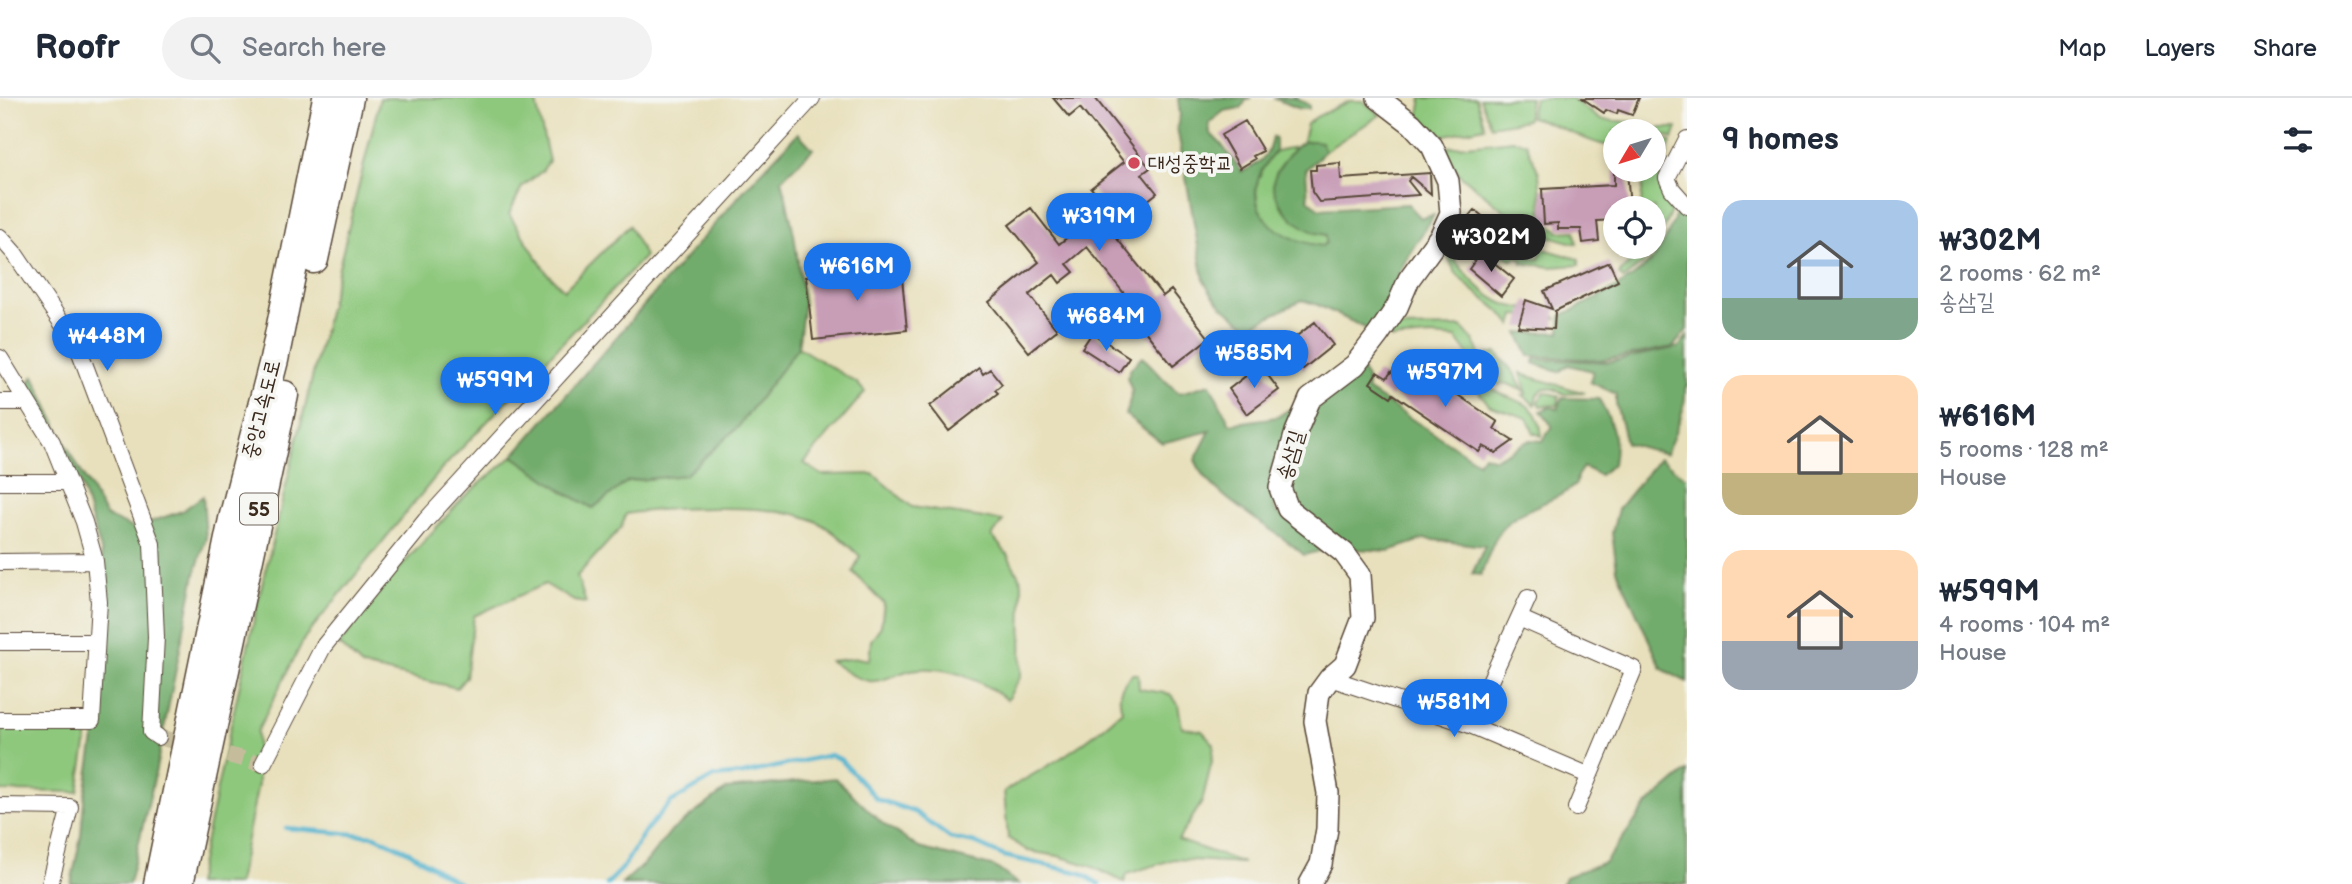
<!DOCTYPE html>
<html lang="en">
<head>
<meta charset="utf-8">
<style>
	:root { --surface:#fff; --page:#f2f2f3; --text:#1f2937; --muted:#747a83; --line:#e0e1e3; --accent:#1a73e8 }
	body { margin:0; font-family:"Balsamiq Sans","Poor Story",sans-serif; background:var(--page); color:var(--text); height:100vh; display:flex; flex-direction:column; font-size:26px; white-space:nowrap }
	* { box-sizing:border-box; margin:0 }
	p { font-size:23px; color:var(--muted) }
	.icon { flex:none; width:38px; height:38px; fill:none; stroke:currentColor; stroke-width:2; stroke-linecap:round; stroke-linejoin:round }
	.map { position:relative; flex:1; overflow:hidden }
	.details { display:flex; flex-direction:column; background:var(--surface); width:665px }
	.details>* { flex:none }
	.needle { width:46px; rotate:232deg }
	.buttons { position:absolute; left:1603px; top:21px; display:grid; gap:14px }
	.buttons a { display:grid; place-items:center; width:63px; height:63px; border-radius:50%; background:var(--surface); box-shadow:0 4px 10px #0003; font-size:35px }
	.price { position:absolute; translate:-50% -60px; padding:0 16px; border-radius:24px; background:var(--accent); color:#fff; font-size:23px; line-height:46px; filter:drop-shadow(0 2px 4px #0008) }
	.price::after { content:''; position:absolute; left:50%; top:42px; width:21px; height:16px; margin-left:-10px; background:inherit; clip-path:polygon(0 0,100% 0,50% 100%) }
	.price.current { background:#222; color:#fff }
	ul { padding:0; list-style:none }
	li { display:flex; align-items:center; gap:21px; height:175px; padding:0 35px }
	li span { display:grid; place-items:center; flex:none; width:196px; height:140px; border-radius:21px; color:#555 }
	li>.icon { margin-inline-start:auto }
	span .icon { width:84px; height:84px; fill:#fffc; stroke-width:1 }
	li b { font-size:30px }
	h2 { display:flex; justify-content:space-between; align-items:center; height:84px; padding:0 35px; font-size:30px }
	header { display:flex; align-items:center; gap:42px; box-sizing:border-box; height:98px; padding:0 35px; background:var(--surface); border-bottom:2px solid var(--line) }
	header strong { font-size:33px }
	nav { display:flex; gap:38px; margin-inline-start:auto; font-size:24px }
	.search { width:490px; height:63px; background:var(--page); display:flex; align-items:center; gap:18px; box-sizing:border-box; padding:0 24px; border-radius:38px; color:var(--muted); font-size:26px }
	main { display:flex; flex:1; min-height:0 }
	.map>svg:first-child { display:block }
</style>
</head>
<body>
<header>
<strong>Roofr</strong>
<div class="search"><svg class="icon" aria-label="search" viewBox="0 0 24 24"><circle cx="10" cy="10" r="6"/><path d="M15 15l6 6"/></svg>Search here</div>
<nav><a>Map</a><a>Layers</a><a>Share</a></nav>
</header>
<main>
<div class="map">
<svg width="1687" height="786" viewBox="0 0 1687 786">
	<rect width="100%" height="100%" fill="#f6f6f2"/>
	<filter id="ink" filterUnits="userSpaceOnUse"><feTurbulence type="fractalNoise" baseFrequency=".0143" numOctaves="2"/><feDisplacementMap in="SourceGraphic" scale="14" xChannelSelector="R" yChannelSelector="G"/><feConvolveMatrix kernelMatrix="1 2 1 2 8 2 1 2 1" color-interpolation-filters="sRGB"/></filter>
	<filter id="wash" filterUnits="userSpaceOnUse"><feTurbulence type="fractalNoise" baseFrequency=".00686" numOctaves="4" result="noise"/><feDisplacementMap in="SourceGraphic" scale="28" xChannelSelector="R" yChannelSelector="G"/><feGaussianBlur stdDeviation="1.57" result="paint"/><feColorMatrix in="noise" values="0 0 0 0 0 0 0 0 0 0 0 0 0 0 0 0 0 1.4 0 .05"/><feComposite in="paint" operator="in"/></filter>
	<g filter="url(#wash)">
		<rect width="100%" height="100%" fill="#e8e0bc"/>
		<!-- green -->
		<path fill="#8ec87d" stroke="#64794e" stroke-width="2" d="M380 0H535L549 63 542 73 522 89 509 116 547 175 564 192 629 128 645 158 441 372 305 539 257 634 258 686 238 786H196L259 499Z
			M1422 0H1476L1485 29 1437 39 1419 17Z
			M1480 0H1530L1527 22 1491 28Z
			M1534 0H1571L1601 22 1635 24 1646 30H1677L1673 41 1654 33 1631 29 1628 33H1615V49C1585 45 1560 26 1530 19Z
			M1349 3H1363L1380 17 1325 53 1321 44 1302 45 1307 26 1316 19Z
			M1654 40 1671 44 1660 81 1672 111 1656 148 1646 163 1623 181 1619 177 1642 149H1654V110H1641V105L1644 72H1654Z
			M1513 42 1526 45 1539 75 1543 127 1556 130 1558 134 1575 133 1577 146 1538 135 1520 121H1515L1460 77 1445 55 1448 49Z
			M1297 49 1276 74 1281 108 1315 135 1326 137V145L1322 149C1302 145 1281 139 1267 124 1250 106 1254 68 1275 54 1281 51 1290 50 1297 49Z
			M1461 124 1491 147 1511 156 1516 154 1521 145 1525 146 1522 157 1539 161 1542 151H1544L1579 161V167L1551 169 1522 165V162L1516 158 1513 162C1498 154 1466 140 1461 124Z
			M1445 150C1462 171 1481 198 1507 207 1521 211 1537 212 1552 215L1556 220 1515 217 1512 228C1498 206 1471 196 1456 175 1451 168 1449 158 1445 150Z
			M1462 229C1467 236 1475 243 1478 251 1483 261 1479 275 1486 284 1505 309 1537 292 1542 338L1534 335 1527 320 1490 308 1479 294 1469 257 1456 240 1431 238 1391 241 1388 234 1395 230Z
			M798 249 857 285 865 294 804 365 822 377 873 376 912 409 1003 423 992 438 1007 456 1022 484 1021 578 1007 602C980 581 946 566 911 572 898 575 881 585 869 583 855 581 842 571 830 563L858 560 869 562 871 542 881 528 884 505 853 474 860 458C846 445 831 430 813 422 777 405 667 409 626 416L621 430 577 478 586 505 574 503 545 486 474 518 466 579 457 590 362 568 339 547 389 482 463 400 513 358 569 397 593 410 628 383 685 377 738 329Z
			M1497 255 1514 275 1524 293 1506 285 1498 287 1489 285 1486 257Z
			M1521 275 1528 278 1585 295 1565 296 1554 291 1544 290 1537 297 1535 307 1523 297 1527 295Z
			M1545 294 1559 298 1558 307 1540 308 1538 304Z
			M1132 576H1138L1139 591 1170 596 1178 606 1182 629 1202 633 1214 646 1212 663 1202 704 1178 742 1243 765 1174 761 1127 776 1124 784 1091 768 1058 758 1028 753 1008 740 1004 693C1049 668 1084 648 1122 613 1117 596 1120 589 1132 576Z
			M2 629 89 630 78 694 0 693Z"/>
		<!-- forest -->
		<path fill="#72ac6c" stroke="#566b45" stroke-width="2" d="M1178 0H1251L1247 1 1241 10 1224 13 1209 25 1210 35 1221 46 1242 74C1259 66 1269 59 1272 39L1275 40V54C1232 102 1268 140 1322 148L1326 145V137C1302 134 1277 111 1273 87 1272 76 1294 47 1304 44 1310 42 1316 43 1321 44L1325 53 1306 72 1308 101 1319 111 1408 106 1421 120 1434 117C1424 134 1411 151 1402 169 1392 190 1386 216 1367 231L1318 207 1302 202 1249 229C1230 215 1214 204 1204 182L1177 29 1180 17Z
			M1273 0H1296L1309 7V11H1300Z
			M798 35 813 51 782 81 794 136 804 206 798 249 738 329 685 377 628 383 593 410 569 397 513 358 746 90Z
			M1677 113 1687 123V232L1673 249 1603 262 1529 258 1518 235 1560 234 1561 218C1588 204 1637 183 1655 158 1665 145 1671 129 1677 113Z
			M1687 238V288L1685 290C1687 310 1674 337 1666 356L1626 345 1616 306V296L1590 284 1593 273 1568 267 1559 274 1534 265 1535 261 1608 264 1679 249Z
			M1142 259C1156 270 1165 286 1180 295L1210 286 1230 326 1277 319 1299 305 1270 375 1275 413 1328 451 1304 457C1272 428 1211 400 1195 362L1210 333 1162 345 1126 317 1132 293 1127 280 1131 270Z
			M1361 271 1367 280V292L1478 364 1484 357 1495 361 1530 342 1543 343 1552 328 1541 313 1550 309 1558 311 1562 300 1599 301C1612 324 1618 339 1613 366L1600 377 1583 369 1577 378 1576 386C1554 407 1515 409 1498 436 1491 449 1486 464 1481 477L1472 476 1485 448 1425 441 1389 453 1353 451 1295 406 1288 388 1316 305Z
			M34 278 66 347 106 418 133 430 182 413 203 398 206 440 195 476 154 681 129 786H71L81 737 84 702 102 592 106 503 101 452 80 384 26 287Z
			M1659 360 1687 380V584L1662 571 1617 472 1612 435 1618 411Z
			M1687 673V786H1562L1565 779 1605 764 1647 707Z
			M835 680 882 725 919 750 995 769 1018 786H622L647 763 670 734 727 691Z"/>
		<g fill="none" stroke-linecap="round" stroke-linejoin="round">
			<!-- stream -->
			<path stroke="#4db1cc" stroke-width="4.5" d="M286 730 375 738 409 754 460 786
				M607 786 622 771 645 733 671 704 714 679 743 676 830 657 840 661 877 701 915 714 950 740 975 745 1004 758 1081 775 1099 786"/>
		</g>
		<g id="blocks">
			<!-- building -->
			<path fill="#c89eb7" d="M1053 0H1095L1150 70 1142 76 1157 95 1110 132 1163 198 1171 192 1209 240 1173 268 1144 232 1150 228 1087 149 1067 166 1074 174 1060 185 1054 177 1029 197 1057 232 1029 254 989 204 1039 164 1009 127 1031 110 1059 146 1106 108 1091 90 1124 64 1080 10 1069 19Z
				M1582 0H1639L1632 17 1618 12 1617 16 1606 12 1604 15Z
				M1245 23 1263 53 1253 58 1255 61 1240 70 1221 37Z
				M1340 65 1341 81 1430 75 1431 96 1411 79 1408 83 1419 97 1319 104 1312 94 1310 72H1316V67Z
				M1614 72H1627L1630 110H1615V122L1597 123 1599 143 1583 145 1581 131H1558V125L1544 126 1542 91 1614 87Z
				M1475 112 1505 137 1498 145 1484 140 1465 124Z
				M1481 154 1514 181 1501 198 1469 171Z
				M1609 164 1618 183 1555 213 1554 231 1518 229 1526 202 1552 211 1544 193Z
				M901 169 907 232 813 242 806 179Z
				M1315 224 1333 247 1303 271 1284 248Z
				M1092 235 1129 259 1119 274 1082 250Z
				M1260 267 1279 292 1247 316 1229 291Z
				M1416 269 1498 324 1494 331 1513 343 1496 355 1483 348 1479 354 1393 296 1391 299 1370 285 1377 274 1387 280 1391 274 1406 284Z
				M979 270 983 276 990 271 1002 286 995 292 998 295 949 333 930 308Z"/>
		</g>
	</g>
	<g filter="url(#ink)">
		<use href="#blocks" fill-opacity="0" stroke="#554536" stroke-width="2"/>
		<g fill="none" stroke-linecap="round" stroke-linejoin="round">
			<!-- street-tunnel -->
			<path stroke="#c5bc9c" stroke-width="16" stroke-dasharray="16 8" stroke-linecap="butt" d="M158 639 263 666"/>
			<defs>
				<path id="street" d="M1687 41 1667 80 1672 91 1687 108
					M0 139 15 156 78 249 152 446 156 539 151 634 158 639
					M0 260 52 344 84 424 95 463 99 504 92 622H0
					M0 304H27
					M0 384H67
					M0 464 95 463
					M1519 520 1634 571 1576 710
					M0 544H96
					M1330 580 1470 627 1588 677
					M1470 627 1528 500
					M263 666 323 549 426 422 812 0
					M0 708 70 709 50 786"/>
				<path id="secondary" d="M1310 786 1321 766 1327 731 1328 695 1315 623 1319 595 1330 580 1345 567 1363 520 1360 477 1344 455 1288 411 1280 390 1296 334 1310 301 1355 267 1378 237 1397 209 1409 181 1441 137 1451 115 1448 83 1432 48 1412 26 1378 0"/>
				<path id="highway" d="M314 161 349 0
					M158 786 233 421 274 262 327 0
					M179 786 284 297"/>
			</defs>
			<!-- street casing -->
			<use href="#street" stroke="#554536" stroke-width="18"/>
			<!-- secondary casing -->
			<use href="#secondary" stroke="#554536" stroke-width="24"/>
			<!-- highway casing -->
			<use href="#highway" stroke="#554536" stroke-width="31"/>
			<!-- street -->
			<use href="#street" stroke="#fff" stroke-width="16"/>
			<!-- secondary -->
			<use href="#secondary" stroke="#fff" stroke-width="21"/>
			<!-- highway -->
			<use href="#highway" stroke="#fff" stroke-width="28"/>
		</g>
	</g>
	<!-- markers -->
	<circle fill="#d1495b" stroke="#f6f6f2" stroke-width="2.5" cx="1134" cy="65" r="7"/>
	<g text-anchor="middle" stroke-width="7" stroke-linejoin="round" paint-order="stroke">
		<!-- shield labels -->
		<rect fill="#f6f6f2" stroke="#73675e" stroke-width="2" x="240" y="395.5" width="38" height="31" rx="5"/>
		<g font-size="19" font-weight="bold" fill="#3b2a1e">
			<text x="259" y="418">55</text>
		</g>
		<!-- poi labels -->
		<g font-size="21" fill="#3b2a1e" stroke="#f6f6f2" text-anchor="start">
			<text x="1148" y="72">대성중학교</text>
		</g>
		<!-- street labels -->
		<g font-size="21" fill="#3b2a1e" stroke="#f6f6f2">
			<text transform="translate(261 311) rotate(-76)" y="7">중앙고속도로</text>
			<text transform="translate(1290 357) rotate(-74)" y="7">송삼길</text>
		</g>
	</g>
</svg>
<div class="buttons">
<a><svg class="needle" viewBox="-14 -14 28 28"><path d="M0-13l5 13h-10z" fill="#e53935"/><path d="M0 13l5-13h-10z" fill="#747a83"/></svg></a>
<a><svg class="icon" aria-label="locate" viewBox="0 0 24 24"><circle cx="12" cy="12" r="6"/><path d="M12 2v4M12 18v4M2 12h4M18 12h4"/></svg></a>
</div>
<b class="price" style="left:1099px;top:155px">₩319M</b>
<b class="price current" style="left:1491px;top:176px">₩302M</b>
<b class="price" style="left:857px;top:205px">₩616M</b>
<b class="price" style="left:1106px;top:255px">₩684M</b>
<b class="price" style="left:107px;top:275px">₩448M</b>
<b class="price" style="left:1254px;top:292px">₩585M</b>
<b class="price" style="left:1445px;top:311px">₩597M</b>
<b class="price" style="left:495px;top:319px">₩599M</b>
<b class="price" style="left:1454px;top:641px">₩581M</b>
</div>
<section class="details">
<h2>9 homes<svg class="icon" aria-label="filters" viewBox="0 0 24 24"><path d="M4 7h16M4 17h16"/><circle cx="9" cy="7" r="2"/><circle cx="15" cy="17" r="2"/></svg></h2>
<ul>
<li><span style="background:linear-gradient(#a9c7e8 70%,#7fa58c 0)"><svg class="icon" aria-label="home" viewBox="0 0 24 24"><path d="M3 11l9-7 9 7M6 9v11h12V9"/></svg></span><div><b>₩302M</b><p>2 rooms · 62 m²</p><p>송삼길</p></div></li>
<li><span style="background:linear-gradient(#ffd9b3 70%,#c2b280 0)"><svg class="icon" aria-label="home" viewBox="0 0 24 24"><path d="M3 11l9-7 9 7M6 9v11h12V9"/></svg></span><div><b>₩616M</b><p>5 rooms · 128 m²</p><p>House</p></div></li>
<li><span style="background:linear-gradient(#ffd9b3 65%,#9aa5b1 0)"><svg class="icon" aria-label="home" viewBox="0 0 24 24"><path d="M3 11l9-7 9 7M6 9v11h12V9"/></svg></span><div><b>₩599M</b><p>4 rooms · 104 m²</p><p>House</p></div></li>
</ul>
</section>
</main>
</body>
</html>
